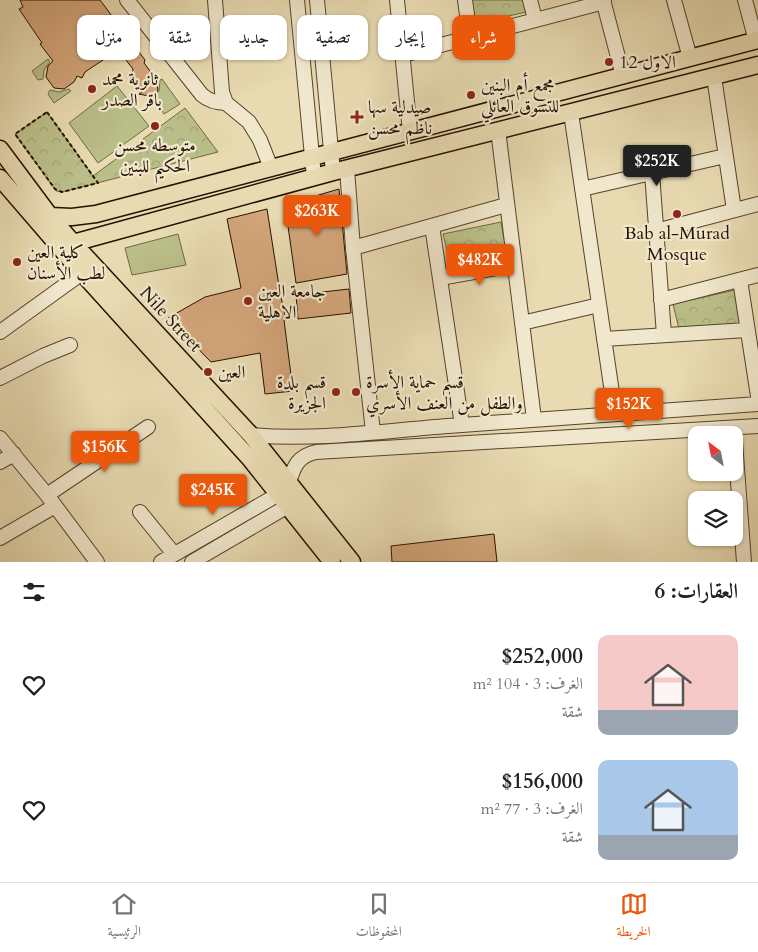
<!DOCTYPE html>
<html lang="ar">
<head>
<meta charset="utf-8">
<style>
	:root { --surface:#fff; --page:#f2f2f2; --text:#202124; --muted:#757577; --line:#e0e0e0; --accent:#ea580c }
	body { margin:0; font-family:Cardo,Amiri,serif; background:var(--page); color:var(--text); direction:rtl; height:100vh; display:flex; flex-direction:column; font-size:19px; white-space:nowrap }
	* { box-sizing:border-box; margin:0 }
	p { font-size:16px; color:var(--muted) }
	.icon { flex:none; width:28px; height:28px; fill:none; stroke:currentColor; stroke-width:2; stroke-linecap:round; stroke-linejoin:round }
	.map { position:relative; height:562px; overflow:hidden; direction:ltr }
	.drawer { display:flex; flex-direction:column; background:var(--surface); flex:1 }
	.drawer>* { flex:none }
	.top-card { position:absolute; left:15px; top:15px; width:500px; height:45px; direction:rtl; display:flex; gap:10px }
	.needle { width:32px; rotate:328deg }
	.buttons { position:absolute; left:688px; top:426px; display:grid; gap:10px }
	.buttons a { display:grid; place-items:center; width:55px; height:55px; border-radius:10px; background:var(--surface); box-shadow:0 1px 4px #0004; font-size:25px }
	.price { position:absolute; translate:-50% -42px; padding:0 11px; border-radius:5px; background:var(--accent); color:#fff; font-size:16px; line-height:32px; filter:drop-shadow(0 1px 2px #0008) }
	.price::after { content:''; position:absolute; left:50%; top:30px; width:15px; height:11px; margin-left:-8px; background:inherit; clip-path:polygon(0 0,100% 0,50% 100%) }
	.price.on { background:#222; color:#fff }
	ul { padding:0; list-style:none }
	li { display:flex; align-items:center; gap:15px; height:125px; padding:0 20px }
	li span { display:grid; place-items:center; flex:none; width:140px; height:100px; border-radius:10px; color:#555 }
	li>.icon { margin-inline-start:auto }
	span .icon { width:60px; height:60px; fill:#fffc; stroke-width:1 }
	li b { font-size:21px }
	h2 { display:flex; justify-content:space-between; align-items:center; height:60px; padding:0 20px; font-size:21px }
	.tag { padding:0 18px; border-radius:10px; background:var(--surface); box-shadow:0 1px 4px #0004; font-size:18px; line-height:45px }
	.tag.on { background:var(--accent); color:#fff }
	.tab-bar { display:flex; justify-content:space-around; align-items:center; height:70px; border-top:1px solid var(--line); background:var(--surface); font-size:14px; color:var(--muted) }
	.tab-bar a { display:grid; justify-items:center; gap:2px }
	.tab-bar .on { color:var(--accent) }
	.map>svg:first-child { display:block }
</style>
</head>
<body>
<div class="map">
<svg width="758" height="562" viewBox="0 0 758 562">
	<defs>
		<pattern id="park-crowns" width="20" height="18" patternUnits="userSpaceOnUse" patternTransform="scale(1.25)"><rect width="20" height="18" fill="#babe88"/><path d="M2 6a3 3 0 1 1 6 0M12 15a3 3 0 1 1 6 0" fill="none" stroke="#a0a274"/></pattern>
	</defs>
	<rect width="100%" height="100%" fill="#e8dab1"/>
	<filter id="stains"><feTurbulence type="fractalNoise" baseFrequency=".004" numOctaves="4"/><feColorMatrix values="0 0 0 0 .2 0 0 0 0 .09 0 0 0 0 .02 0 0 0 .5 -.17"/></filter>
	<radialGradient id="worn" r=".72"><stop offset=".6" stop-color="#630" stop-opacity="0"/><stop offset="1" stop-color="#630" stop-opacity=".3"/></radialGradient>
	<!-- green -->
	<path fill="#babe88" stroke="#706844" d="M48 59 50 62 44 70 43 79 38 80 32 71Z
		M162 79 180 104 164 114 153 98 159 91 160 80Z
		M117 86 149 126 98 163 69 123Z
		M69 89 71 91 54 103 48 94 50 90 59 92Z
		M178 234 186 265 132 275 125 248Z"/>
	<!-- park -->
	<path fill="url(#park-crowns)" stroke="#706844" d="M471 0H523L526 12 474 24Z
		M185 108 218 152 62 192 56 191 15 134 47 112 93 176Z
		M501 222 508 262 452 273 443 234Z
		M735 290 742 323 679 329 673 304Z"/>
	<!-- building -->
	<path fill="#d3a57a" stroke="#261100" d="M20 0H100L145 60 144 63 150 71V74L153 77 158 79 156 82 158 89 157 93 149 96 139 94 145 90 131 78 133 69 118 50 85 72 82 78 77 76 74 82 64 89 54 88 46 77 48 66 53 61 40 44 42 43 19 9 23 7Z
		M339 189 347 274 296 283 285 205Z
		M267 209 279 286H277L278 298 281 297 286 320H284L293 391 265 394 260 353 211 362 168 318 205 297 241 288 227 219Z
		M349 289 351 313 298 319 296 295Z
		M494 534 497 562H392L391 546Z"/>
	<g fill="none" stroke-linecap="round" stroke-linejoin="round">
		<defs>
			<path id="minor" d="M127 0 202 95C209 101 217 103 226 103
				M215 0 222 92 226 103 249 122 260 140 271 168
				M297 0 314 177
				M317 0 333 172
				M397 0 410 132
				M465 0 470 36
				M530 0 535 19
				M603 0 623 76
				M674 0 690 58
				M745 0 756 41
				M403 55 604 2
				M714 77 734 210
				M571 113 615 413
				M498 130 534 419
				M347 169 353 248 373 432
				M652 173 664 335
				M582 189 725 156
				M432 226 462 425
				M656 231 758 204
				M353 248 506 205
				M440 278 514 265
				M740 280 758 396
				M661 300 758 275
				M522 323 599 305
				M0 332 82 273
				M604 339 747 330
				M0 378 43 356 70 345
				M734 428 744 562
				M251 435C316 441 383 431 448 426 551 419 655 411 758 404
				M0 438 47 495 97 562
				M0 462 14 454
				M289 482C294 466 298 456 316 452L758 426
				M47 495 148 427
				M140 512 174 554
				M0 538 55 506
				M161 562 279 494
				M192 562 288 506"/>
			<path id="major" d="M0 149 50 216 73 243 251 435 352 562
				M0 178 82 273 251 460 332 562
				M50 216 72 217 96 214 758 40
				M73 243 333 172 758 65"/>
		</defs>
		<!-- minor casing -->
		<use href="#minor" stroke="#56432c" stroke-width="16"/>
		<!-- major casing -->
		<use href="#major" stroke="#261100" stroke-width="19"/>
		<!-- path -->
		<path stroke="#261100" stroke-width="2" stroke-dasharray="4 2.5" stroke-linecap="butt" d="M47 112 98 183 62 192 55 189 15 134Z"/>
		<!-- minor -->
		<use href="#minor" stroke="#f0e7cc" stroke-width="14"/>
		<!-- major -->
		<use href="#major" stroke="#e8dab1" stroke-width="16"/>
	</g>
	<!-- markers -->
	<g fill="#8f2418" stroke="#f0e7cc" stroke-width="2">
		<circle cx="609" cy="62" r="5"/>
		<circle cx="92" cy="89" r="5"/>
		<circle cx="471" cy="95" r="5"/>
		<path d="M354.5 109.5h5v5h5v5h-5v5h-5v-5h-5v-5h5z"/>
		<circle cx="155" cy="126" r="5"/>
		<circle cx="677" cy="214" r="5"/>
		<circle cx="17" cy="262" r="5"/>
		<circle cx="248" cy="301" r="5"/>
		<circle cx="208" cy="372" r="5"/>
		<circle cx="336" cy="392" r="5"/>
		<circle cx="356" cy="392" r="5"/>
	</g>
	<g text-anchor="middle" stroke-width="4.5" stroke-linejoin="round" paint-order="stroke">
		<!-- poi labels -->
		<g font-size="18" fill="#261100" stroke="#f0e7cc" text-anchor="start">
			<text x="619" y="68">الاول 12</text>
			<text x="102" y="85">ثانوية محمد<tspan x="102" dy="21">باقر الصدر</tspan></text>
			<text x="481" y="91">مجمع أم البنين<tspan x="481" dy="21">للتسوق العائلي</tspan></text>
			<text x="368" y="113">صيدلية سها<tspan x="368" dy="21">ناظم محسن</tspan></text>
			<text x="155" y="151" text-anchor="middle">متوسطه محسن<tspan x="155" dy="21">الحكيم للبنين</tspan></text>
			<text x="677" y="239" text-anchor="middle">Bab al-Murad<tspan x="677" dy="21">Mosque</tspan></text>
			<text x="27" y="258">كلية العين<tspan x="27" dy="21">لطب الأسنان</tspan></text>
			<text x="258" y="297">جامعة العين<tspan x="258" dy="21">الاهلية</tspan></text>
			<text x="218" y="378">العين</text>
			<text x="326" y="388" text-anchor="end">قسم بلدة<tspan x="326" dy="21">الجزيرة</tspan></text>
			<text x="366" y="388">قسم حماية الأسرة<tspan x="366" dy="21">والطفل من العنف الأسري</tspan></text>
		</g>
		<!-- street labels -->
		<g font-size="18" fill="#261100" stroke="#f0e7cc">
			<text transform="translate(171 319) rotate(47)" y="6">Nile Street</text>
		</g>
	</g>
	<rect width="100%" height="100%" filter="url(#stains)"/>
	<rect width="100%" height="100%" fill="url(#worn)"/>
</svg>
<div class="buttons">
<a><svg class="needle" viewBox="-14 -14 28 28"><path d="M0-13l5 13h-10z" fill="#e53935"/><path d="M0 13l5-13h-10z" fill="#757577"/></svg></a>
<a><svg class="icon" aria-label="layers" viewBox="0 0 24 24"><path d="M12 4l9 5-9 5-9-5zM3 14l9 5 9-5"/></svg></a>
</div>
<b class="price on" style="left:657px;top:187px">$252K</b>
<b class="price" style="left:317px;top:237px">$263K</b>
<b class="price" style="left:480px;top:286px">$482K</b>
<b class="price" style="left:629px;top:430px">$152K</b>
<b class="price" style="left:105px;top:473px">$156K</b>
<b class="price" style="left:213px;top:516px">$245K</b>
<div class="top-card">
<a class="tag on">شراء</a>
<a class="tag">إيجار</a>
<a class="tag">تصفية</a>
<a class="tag">جديد</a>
<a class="tag">شقة</a>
<a class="tag">منزل</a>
</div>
</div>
<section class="drawer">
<h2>العقارات: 6<svg class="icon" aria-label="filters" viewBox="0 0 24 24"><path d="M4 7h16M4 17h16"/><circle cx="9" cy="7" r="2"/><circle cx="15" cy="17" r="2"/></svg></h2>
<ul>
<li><span style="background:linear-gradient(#f6c9c9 75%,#9aa5b1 0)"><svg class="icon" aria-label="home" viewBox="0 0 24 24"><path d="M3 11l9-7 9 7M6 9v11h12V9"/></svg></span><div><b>$252,000</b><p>الغرف: 3 · 104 m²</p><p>شقة</p></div><svg class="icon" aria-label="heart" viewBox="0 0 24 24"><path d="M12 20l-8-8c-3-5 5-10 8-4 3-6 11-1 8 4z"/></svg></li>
<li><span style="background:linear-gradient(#a9c7e8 75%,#9aa5b1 0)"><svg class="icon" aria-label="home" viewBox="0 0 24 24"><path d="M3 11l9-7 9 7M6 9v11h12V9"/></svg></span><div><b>$156,000</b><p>الغرف: 3 · 77 m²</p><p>شقة</p></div><svg class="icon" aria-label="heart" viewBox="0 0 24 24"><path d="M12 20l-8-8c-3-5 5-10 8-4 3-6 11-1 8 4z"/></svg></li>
</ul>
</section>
<nav class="tab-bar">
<a class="on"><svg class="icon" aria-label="map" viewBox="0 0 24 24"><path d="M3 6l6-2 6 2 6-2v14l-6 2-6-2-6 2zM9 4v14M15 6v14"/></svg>الخريطة</a>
<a><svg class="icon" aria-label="saved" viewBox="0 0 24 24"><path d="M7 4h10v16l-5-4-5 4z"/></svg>المحفوظات</a>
<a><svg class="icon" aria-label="home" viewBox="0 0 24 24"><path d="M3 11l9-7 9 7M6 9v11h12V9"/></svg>الرئيسية</a>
</nav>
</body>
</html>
